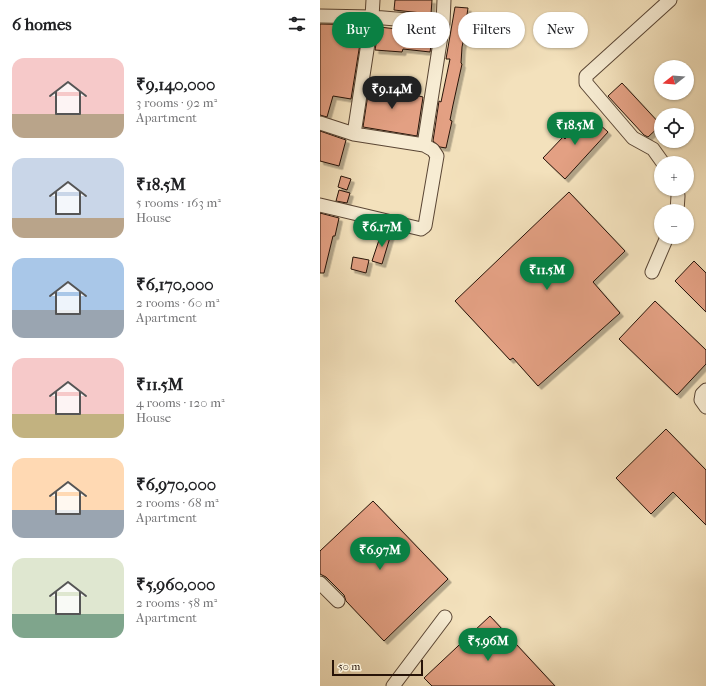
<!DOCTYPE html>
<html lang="en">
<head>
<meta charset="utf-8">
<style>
	:root { --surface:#fff; --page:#f2f2f2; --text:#202124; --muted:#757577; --accent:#0b8043 }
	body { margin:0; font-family:"IM FELL French Canon",serif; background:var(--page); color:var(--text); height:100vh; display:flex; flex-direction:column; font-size:15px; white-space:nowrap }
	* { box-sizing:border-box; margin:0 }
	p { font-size:13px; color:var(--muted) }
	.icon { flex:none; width:22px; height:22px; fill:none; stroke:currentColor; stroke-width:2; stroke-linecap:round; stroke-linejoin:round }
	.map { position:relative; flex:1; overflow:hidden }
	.drawer { display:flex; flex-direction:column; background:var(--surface); width:320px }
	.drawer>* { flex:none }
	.top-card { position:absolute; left:12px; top:12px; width:314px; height:36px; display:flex; gap:8px }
	.needle { width:26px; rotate:253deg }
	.buttons { position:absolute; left:334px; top:60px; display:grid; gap:8px }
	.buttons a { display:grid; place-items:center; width:40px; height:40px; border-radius:50%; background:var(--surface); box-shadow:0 1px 3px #0004; font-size:20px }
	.scale { position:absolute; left:12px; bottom:10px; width:91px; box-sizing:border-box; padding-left:4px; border:2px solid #271308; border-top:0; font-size:11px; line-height:14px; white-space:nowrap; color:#271308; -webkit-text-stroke:3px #f7ecd3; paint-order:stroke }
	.price { position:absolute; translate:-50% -34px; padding:0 9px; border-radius:14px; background:var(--accent); color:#fff; font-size:13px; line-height:26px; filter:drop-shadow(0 1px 2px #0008) }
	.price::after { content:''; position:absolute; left:50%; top:24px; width:12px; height:9px; margin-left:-6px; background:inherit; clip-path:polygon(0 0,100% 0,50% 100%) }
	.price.on { background:#222; color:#fff }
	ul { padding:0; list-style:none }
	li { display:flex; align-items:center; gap:12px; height:100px; padding:0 12px }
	li span { display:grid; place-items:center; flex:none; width:112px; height:80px; border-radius:12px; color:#555 }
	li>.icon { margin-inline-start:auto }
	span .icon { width:48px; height:48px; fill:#fffc; stroke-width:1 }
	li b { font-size:17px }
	h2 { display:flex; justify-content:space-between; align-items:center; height:48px; padding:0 12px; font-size:17px }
	.tag { padding:0 14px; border-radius:18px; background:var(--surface); box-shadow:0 1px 3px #0004; font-size:14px; line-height:36px }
	.tag.on { background:var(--accent); color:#fff }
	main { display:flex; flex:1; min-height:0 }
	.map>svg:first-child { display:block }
</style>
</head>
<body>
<main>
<section class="drawer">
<h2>6 homes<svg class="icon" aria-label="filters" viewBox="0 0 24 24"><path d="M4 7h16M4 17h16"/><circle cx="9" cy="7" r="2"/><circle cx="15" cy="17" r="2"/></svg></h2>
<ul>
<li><span style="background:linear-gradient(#f6c9c9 70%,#b9a48a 0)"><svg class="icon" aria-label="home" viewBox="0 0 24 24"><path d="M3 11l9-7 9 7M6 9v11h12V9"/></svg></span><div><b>₹9,140,000</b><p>3 rooms · 92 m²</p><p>Apartment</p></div></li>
<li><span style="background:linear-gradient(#c9d6e8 75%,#b9a48a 0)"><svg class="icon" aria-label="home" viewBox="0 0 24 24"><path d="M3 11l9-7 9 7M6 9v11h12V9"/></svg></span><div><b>₹18.5M</b><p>5 rooms · 163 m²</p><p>House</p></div></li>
<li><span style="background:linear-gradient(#a9c7e8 65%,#9aa5b1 0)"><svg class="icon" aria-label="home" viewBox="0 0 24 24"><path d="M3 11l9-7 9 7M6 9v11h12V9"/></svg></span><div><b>₹6,170,000</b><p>2 rooms · 60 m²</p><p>Apartment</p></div></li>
<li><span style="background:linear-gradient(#f6c9c9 70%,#c2b280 0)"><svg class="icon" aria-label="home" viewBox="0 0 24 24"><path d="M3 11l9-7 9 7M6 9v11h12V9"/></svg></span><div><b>₹11.5M</b><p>4 rooms · 120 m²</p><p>House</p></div></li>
<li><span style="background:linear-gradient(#ffd9b3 65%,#9aa5b1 0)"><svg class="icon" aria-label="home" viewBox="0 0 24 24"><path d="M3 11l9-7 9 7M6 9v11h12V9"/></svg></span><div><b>₹6,970,000</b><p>2 rooms · 68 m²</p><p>Apartment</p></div></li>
<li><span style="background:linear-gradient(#dfe7d0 70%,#7fa58c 0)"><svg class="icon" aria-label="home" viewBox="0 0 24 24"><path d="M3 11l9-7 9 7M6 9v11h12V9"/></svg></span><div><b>₹5,960,000</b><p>2 rooms · 58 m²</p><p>Apartment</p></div></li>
</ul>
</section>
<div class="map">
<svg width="386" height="686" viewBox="0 0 386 686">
	<defs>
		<filter id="shadow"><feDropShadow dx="3.5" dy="3.5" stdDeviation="0" flood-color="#0004"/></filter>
	</defs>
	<rect width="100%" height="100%" fill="#f3e1bc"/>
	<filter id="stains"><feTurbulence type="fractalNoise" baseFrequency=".005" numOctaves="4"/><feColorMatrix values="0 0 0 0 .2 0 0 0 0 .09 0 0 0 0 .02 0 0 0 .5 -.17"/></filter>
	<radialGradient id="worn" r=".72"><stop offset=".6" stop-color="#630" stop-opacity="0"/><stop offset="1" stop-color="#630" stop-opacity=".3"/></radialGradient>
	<!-- building -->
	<path fill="#e3a083" stroke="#271308" filter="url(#shadow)" d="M75 0H112L111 14 74 10Z
		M135 7 148 8 145 28H146L142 47 141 63 142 64 133 105 130 120 132 121 126 148 120 147 113 141 119 101 121 102 130 59H126Z
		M0 24 43 25 31 99 13 96 7 117 0 115Z
		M59 27 113 33 110 52 83 49 82 52 55 50Z
		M50 81 75 87V90L103 97 97 136 43 127Z
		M302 83 341 125 328 137 324 135 288 96Z
		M268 114 288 132 245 179 223 158 243 137 245 139Z
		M0 131 26 140 19 166 0 161Z
		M21 176 31 179 27 190 18 187Z
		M19 190 30 193 27 203 16 201Z
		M249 192 305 251 273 282 300 313 218 386 193 358 190 360 135 301Z
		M0 213 19 218 15 236H13L4 273H0Z
		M62 231 71 234 62 264 52 261Z
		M33 257 49 260 46 273 31 269Z
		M374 261 386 273V312L355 281Z
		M335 301 386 350V364L357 395 299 339Z
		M346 429 386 470V525L353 492 331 514 296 478Z
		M53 501 128 579 64 641 26 601 24 595 6 577 0 574V551Z
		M170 616 235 686H112L104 678Z"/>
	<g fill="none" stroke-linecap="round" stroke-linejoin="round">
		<defs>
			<path id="minor" d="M0 16 52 17 123 23
				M0 123 34 134 104 145 123 23 124 0
				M34 134 52 17 53 0
				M343 163 333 149 313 138 266 83V76L350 0
				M357 189 358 196 357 211
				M0 205 101 229 105 226 117 156 113 150 104 145
				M332 272 347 237
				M386 390 382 394 381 400 386 407
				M0 583 18 601
				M73 686 125 617"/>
		</defs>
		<!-- minor casing -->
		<use href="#minor" stroke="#5a4635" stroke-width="15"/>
		<!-- minor -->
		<use href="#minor" stroke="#f7ecd3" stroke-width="13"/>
	</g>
	<rect width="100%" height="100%" filter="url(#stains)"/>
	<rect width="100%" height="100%" fill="url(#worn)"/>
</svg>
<div class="buttons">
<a><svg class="needle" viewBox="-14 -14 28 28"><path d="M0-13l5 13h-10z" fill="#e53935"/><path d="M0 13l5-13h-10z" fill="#757577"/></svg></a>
<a><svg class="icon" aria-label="locate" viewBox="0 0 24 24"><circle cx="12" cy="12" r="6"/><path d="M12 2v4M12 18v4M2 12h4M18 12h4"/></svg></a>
<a>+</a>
<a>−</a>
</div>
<div class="scale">50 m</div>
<b class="price on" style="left:72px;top:110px">₹9.14M</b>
<b class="price" style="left:255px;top:146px">₹18.5M</b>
<b class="price" style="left:62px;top:248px">₹6.17M</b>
<b class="price" style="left:227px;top:291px">₹11.5M</b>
<b class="price" style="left:60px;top:571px">₹6.97M</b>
<b class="price" style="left:168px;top:662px">₹5.96M</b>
<div class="top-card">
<a class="tag on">Buy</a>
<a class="tag">Rent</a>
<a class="tag">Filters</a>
<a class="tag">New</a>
</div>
</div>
</main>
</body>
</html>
